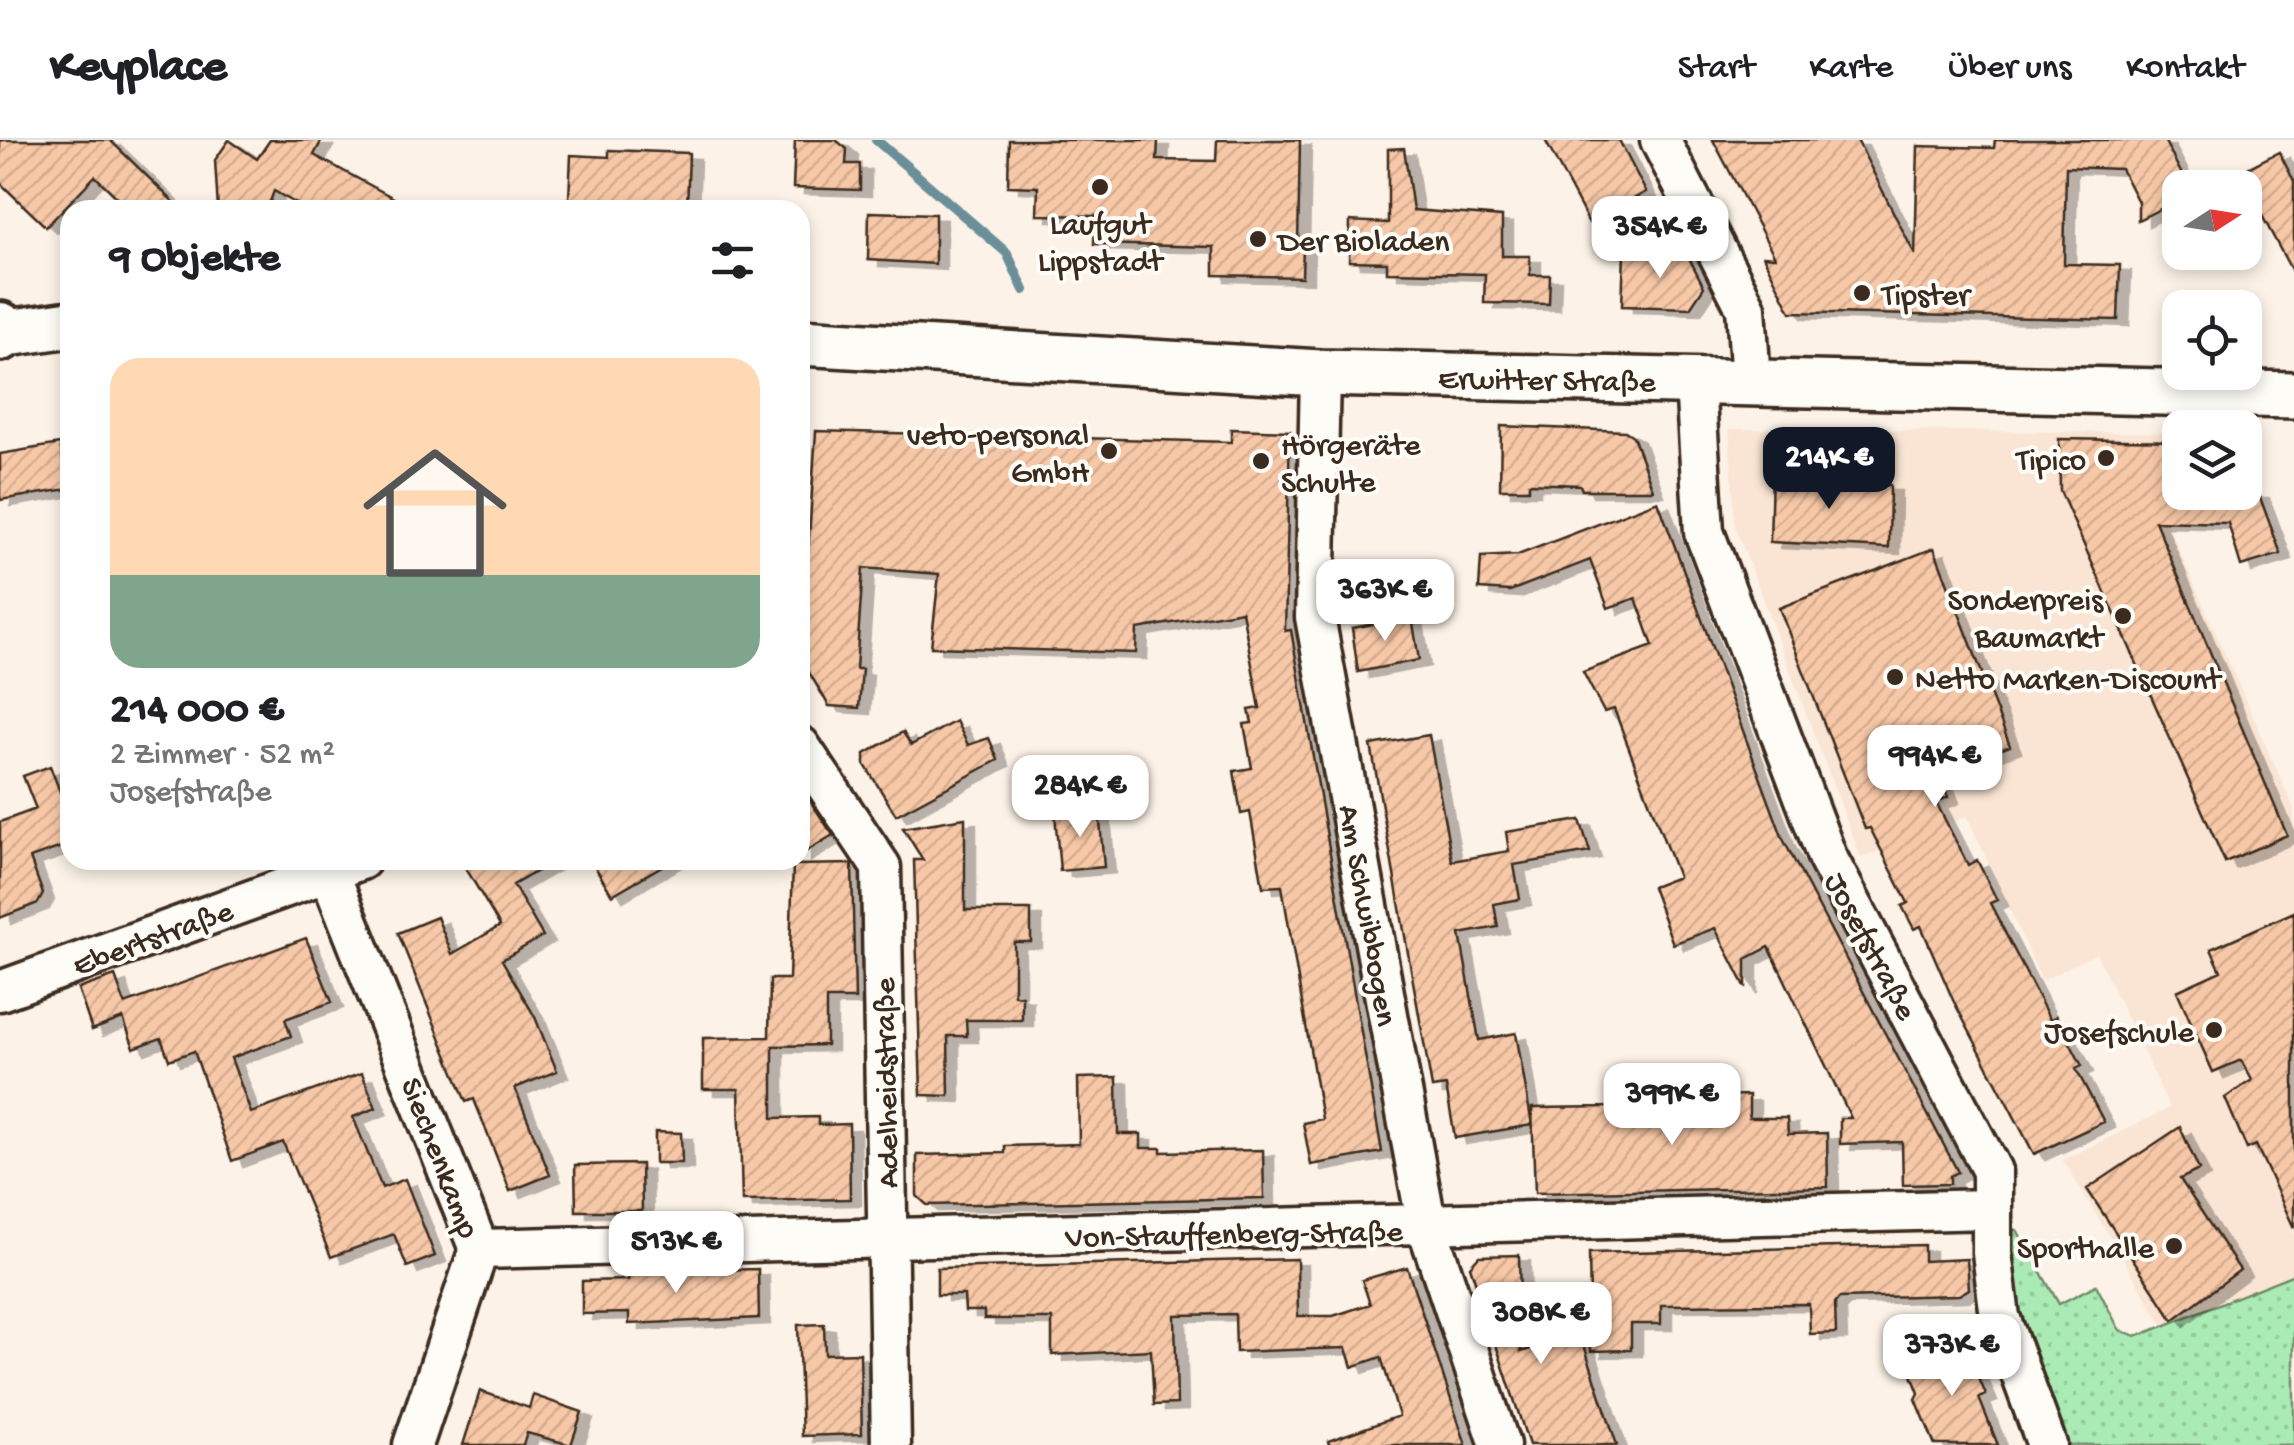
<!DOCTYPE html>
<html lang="de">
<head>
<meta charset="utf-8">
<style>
	:root { --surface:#fff; --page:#f2f2f2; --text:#202124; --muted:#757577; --line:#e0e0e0; --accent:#111827 }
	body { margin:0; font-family:"Gochi Hand",sans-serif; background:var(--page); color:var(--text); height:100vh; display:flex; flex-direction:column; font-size:38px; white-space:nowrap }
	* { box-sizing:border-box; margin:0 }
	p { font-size:32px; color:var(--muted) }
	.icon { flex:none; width:55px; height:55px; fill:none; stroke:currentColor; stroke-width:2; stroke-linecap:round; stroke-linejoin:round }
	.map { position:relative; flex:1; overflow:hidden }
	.drawer { position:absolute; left:60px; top:60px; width:750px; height:670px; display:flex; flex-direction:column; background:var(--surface); border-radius:30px; box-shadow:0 5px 15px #0003 }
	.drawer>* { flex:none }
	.needle { width:65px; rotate:78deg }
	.buttons { position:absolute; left:2162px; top:30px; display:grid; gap:20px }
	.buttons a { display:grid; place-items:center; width:100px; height:100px; border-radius:20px; background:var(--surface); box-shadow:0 5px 15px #0003; font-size:50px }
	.price { position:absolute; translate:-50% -85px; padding:0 22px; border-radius:20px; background:#fff; color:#222; font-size:32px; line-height:65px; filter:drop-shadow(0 2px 5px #0008) }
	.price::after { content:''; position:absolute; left:50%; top:60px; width:30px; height:22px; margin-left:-15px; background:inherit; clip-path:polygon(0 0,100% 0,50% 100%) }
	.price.active { background:var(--accent); color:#fff }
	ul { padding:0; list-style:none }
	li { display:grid; align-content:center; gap:20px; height:530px; padding:0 50px }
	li+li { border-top:2px solid var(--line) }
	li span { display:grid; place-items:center; height:310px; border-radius:30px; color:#555 }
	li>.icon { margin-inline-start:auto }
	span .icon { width:180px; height:180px; fill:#fffc; stroke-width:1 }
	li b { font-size:42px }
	h2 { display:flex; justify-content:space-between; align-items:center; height:120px; padding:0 50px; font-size:42px }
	header { display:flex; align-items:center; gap:60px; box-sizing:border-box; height:140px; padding:0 50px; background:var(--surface); border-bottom:2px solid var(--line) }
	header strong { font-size:48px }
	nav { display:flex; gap:55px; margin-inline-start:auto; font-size:35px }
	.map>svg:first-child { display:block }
</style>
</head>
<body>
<header>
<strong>Keyplace</strong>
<nav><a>Start</a><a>Karte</a><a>Über uns</a><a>Kontakt</a></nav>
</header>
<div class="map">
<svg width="2294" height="1305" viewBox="0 0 2294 1305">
	<defs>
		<pattern id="park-dots" width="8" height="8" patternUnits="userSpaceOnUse" patternTransform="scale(2.5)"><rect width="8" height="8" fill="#aaebb5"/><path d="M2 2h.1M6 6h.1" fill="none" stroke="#93ca9b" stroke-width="1.8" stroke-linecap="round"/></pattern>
		<pattern id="building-hatch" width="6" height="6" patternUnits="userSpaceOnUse" patternTransform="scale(2.5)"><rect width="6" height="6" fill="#f7c8a7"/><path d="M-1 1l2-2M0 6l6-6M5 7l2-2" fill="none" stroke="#d5ac8f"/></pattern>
		<filter id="shadow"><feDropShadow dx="11" dy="6" stdDeviation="0" flood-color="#0004"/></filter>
	</defs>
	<rect width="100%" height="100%" fill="#fcf2e7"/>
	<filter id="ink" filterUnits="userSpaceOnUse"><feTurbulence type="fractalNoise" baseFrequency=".01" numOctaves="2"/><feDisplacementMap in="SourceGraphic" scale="20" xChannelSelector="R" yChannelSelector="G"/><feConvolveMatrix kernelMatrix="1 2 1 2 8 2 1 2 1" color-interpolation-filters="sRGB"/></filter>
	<g filter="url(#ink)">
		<!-- built -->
		<path fill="#fae5d4" d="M1729 289 2180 293V352L2157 361 2294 669V1135L2165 1188 2063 1020 2170 968 2096 813 2042 841 1967 676 1861 718 1735 386Z"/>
		<!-- park -->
		<path fill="url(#park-dots)" stroke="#728a6a" stroke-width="2.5" d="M2008 1090H2017L2059 1164 2096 1145 2120 1191 2136 1197 2294 1134V1305H2069L2012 1156Z"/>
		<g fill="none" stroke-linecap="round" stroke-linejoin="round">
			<!-- stream -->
			<path stroke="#6a8f99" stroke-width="10" d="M876 0 1007 113 1024 150"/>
		</g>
		<!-- building -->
		<path fill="url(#building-hatch)" stroke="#3b2a1e" stroke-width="2.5" filter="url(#shadow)" d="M0 0H110L182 70H130L95 36 46 87 0 43Z
			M229 0 257 19 270 0H322L314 15 416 70H307L274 51 267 70H218L215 20Z
			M795 0H836L847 9 846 24H860V50L793 48Z
			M1009 0H1158L1157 20 1216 21 1217 0H1300L1298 106H1303L1302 137 1214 135V107L1094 104 1095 76 1037 75 1038 47 1008 46Z
			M1545 0H1619L1646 52 1589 83Z
			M1713 0H1857L1915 115 1918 6 1994 8 1995 0H2164L2189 48H2180V59L2138 80V62L2121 29 2066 27 2064 124 2120 125 2118 180 1791 172 1763 116 1775 117Z
			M1404 8 1413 70 1502 77V116H1530V135H1550L1549 164 1484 163 1485 134 1387 132V122L1349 121 1350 81 1388 83V9Z
			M609 10 689 13 687 70 607 69 608 60 569 59 571 15 609 17Z
			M2279 12 2294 41V135L2252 57 2247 60 2245 48 2234 35Z
			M869 72 935 74V124L868 120Z
			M1624 113 1687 114 1704 147 1690 168 1622 166Z
			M1501 286 1625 291 1633 296 1653 350H1582L1580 345 1529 343V349H1500Z
			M1231 289 1290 291 1285 491 1291 490 1382 1012 1311 1025 1303 983 1322 979 1282 746 1263 747 1250 672 1241 674 1234 631 1252 628 1244 584 1252 583 1249 570 1260 568 1242 471 1137 489 1136 513 931 507 939 434 863 428 856 529H862L859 568 829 566 801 519 816 291 1231 302Z
			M2059 299 2180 301V352H2258L2281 414 2241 426 2228 383 2155 381 2287 695 2225 722 2060 351Z
			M60 304 68 349 0 360V314Z
			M1772 334 1841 337V344L1890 345 1889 408 1770 402Z
			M1658 361 1783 699 1958 1032 1950 1036V1044L1903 1045 1902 1002 1840 1004V978H1851L1769 807 1746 819V848L1715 788 1673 804 1652 747 1678 737 1614 569 1604 572 1583 532 1653 506 1636 458 1608 468 1590 420 1510 451 1479 449 1481 417 1518 415Z
			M1934 408 2010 606 1939 633 1948 657 1936 662 1968 725 1977 720 1997 760 1990 763 2050 880 2056 876 2082 926 2076 929 2104 982 2034 1014 1953 860 1921 786 1914 789 1902 766 1908 763 1870 688 1865 689 1779 468Z
			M1412 477 1419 520 1358 532 1352 488Z
			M956 581 968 605 989 598 998 620 896 675 865 625V614L903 592 911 605Z
			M1429 595 1452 721 1509 711 1506 692 1580 680 1590 712 1514 725 1520 759 1494 764 1498 787 1460 794 1479 900 1516 893 1532 985 1455 998 1446 946 1432 948 1371 605Z
			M50 626 62 657 70 654V704L30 718 43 754 38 763 0 778V682L36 669 23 636Z
			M800 646 833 695 800 715Z
			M1099 670 1104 727 1060 731 1055 674Z
			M965 678V770H1031V802H1014V855L1022 856V880H966L967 896H948L949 956 921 955 914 720H923L903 688Z
			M461 720H556L513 745 543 796 502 820 535 877 557 931 515 948 550 1035 510 1051 474 959 466 962 398 793 437 777 452 814 500 786Z
			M591 720H672L612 755Z
			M852 724 855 859H826V905L773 906V978L818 977V985L849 984 850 1059 742 1061 739 949H703V898L769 897 770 839H789L793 725Z
			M2294 772V1088L2256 1005 2247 1009 2225 958 2252 940 2241 920 2213 932 2177 851 2221 831 2211 809Z
			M306 798 332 862 285 879 291 896 231 918 251 973 362 933 376 968 353 977 382 1048 405 1039 435 1116 407 1127 394 1094 331 1117 283 1002 232 1021 194 911 169 920 161 898 134 908 123 878 92 890 78 849 115 836 125 864Z
			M1117 937 1118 994H1141V1008H1161V1012L1263 1010 1264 1058 927 1065 917 1056V1015L1005 1013V1006L1079 1004 1078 938Z
			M1749 955V978H1787L1788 994 1827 993 1828 1047 1535 1053 1532 968 1611 967V959Z
			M2180 987 2199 1030 2180 1039 2240 1130 2173 1180 2087 1049Z
			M655 992 681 993 682 1023H655Z
			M641 1024 642 1071H576L575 1025Z
			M1924 1105V1121L1967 1119 1969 1149 1959 1155 1839 1158 1835 1163 1836 1193 1810 1194 1809 1164 1661 1165V1184H1631V1210L1591 1211 1589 1113Z
			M1519 1115 1521 1212 1580 1193 1617 1305H1529L1470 1126 1479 1116Z
			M1297 1119 1298 1176H1333L1370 1164 1362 1140 1407 1127 1466 1305H1329L1328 1301 1399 1276 1381 1217 1352 1227 1346 1208 1236 1212 1235 1174 1175 1175 1177 1264 1154 1265 1151 1210 1052 1215V1179H984V1171H965L964 1155H937V1128Z
			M758 1129 759 1178 629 1184V1173L582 1174V1141L628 1140V1132Z
			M824 1184 825 1214 860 1213 862 1294 802 1296 798 1185Z
			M1964 1202 1986 1255 1979 1258 1998 1305H1935L1916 1259 1919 1253 1908 1225Z
			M480 1251 529 1268 533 1255 582 1272 571 1305 527 1293 523 1305H463Z"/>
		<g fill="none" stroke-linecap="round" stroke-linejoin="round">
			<defs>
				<path id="minor" d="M1660 0 1746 168 1751 241
					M1320 233 1315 477 1427 1087 1500 1305
					M1695 242 1704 392 1827 717 1992 1031V1113L2000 1177 2047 1305
					M800 606 881 727 891 1305
					M329 732 479 1109 413 1305
					M0 851 361 720
					M479 1109 1989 1069"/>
				<path id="tertiary" d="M1 194 70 184
					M800 202 1320 233 2294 255"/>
				<path id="secondary" d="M0 189V194"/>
			</defs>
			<!-- minor casing -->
			<use href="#minor" stroke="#3b2a1e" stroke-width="45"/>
			<!-- tertiary casing -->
			<use href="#tertiary" stroke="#3b2a1e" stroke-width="52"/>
			<!-- secondary casing -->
			<use href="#secondary" stroke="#3b2a1e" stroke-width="60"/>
			<!-- minor -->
			<use href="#minor" stroke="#fdfcf7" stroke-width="38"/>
			<!-- tertiary -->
			<use href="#tertiary" stroke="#fdfcf7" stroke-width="45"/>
			<!-- secondary -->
			<use href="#secondary" stroke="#fdfcf7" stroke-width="52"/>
		</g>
	</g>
	<!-- markers -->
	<g fill="#3b2a1e" stroke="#fdfcf7" stroke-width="4">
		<circle cx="1100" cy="47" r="10"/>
		<circle cx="1258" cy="99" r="10"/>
		<circle cx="1862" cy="153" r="10"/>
		<circle cx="1109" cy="311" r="10"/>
		<circle cx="2106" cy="318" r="10"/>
		<circle cx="1261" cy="321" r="10"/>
		<circle cx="2123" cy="476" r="10"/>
		<circle cx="1895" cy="537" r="10"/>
		<circle cx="2214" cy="890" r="10"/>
		<circle cx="2174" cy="1106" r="10"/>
	</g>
	<g text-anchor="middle" stroke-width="8" stroke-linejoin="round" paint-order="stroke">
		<!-- poi labels -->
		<g font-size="32" fill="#3b2a1e" stroke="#fdfcf7" text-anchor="end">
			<text x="1100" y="93" text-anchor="middle">Laufgut<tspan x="1100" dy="37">Lippstadt</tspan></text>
			<text x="1278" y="110" text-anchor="start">Der Bioladen</text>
			<text x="1882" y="164" text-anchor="start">Tipster</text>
			<text x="1089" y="304">veto-personal<tspan x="1089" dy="37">GmbH</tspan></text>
			<text x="1281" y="314" text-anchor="start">Hörgeräte<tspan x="1281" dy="37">Schulte</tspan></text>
			<text x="2086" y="329">Tipico</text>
			<text x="2103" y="469">Sonderpreis<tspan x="2103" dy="37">Baumarkt</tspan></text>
			<text x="1915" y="548" text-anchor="start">Netto Marken-Discount</text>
			<text x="2194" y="901">Josefschule</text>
			<text x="2154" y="1117">Sporthalle</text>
		</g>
		<!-- street labels -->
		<g font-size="32" fill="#3b2a1e" stroke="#fdfcf7">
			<text transform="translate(1547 238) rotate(1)" y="11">Erwitter Straße</text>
			<text transform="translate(1370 775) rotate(80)" y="11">Am Schwibbogen</text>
			<text transform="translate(152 796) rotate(-20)" y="11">Ebertstraße</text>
			<text transform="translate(1873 805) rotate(62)" y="11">Josefstraße</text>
			<text transform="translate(884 943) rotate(-91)" y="11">Adelheidstraße</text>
			<text transform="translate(442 1017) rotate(69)" y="11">Siechenkamp</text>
			<text transform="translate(1234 1092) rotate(-1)" y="11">Von-Stauffenberg-Straße</text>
		</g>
	</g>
</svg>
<div class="buttons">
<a><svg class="needle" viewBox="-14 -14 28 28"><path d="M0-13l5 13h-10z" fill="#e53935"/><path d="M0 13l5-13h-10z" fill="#757577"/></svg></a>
<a><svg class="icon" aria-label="locate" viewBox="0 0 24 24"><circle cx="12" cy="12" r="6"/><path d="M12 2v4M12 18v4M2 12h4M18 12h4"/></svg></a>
<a><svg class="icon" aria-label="layers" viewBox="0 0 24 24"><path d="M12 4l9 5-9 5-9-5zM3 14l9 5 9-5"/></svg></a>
</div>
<b class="price" style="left:1660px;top:141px">354K €</b>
<b class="price active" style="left:1829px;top:372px">214K €</b>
<b class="price" style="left:1385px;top:504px">363K €</b>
<b class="price" style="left:1935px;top:670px">994K €</b>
<b class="price" style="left:1080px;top:700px">284K €</b>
<b class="price" style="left:1672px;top:1008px">399K €</b>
<b class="price" style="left:676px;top:1156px">513K €</b>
<b class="price" style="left:1541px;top:1227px">308K €</b>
<b class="price" style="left:1952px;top:1259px">373K €</b>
<section class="drawer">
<h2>9 Objekte<svg class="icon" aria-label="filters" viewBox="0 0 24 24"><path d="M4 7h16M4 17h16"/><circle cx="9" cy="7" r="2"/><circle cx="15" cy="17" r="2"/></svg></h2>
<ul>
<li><span style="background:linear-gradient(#ffd9b3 70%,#7fa58c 0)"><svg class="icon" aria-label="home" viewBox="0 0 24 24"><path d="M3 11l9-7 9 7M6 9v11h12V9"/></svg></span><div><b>214 000 €</b><p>2 Zimmer · 52 m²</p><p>Josefstraße</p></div></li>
</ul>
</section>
</div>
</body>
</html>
